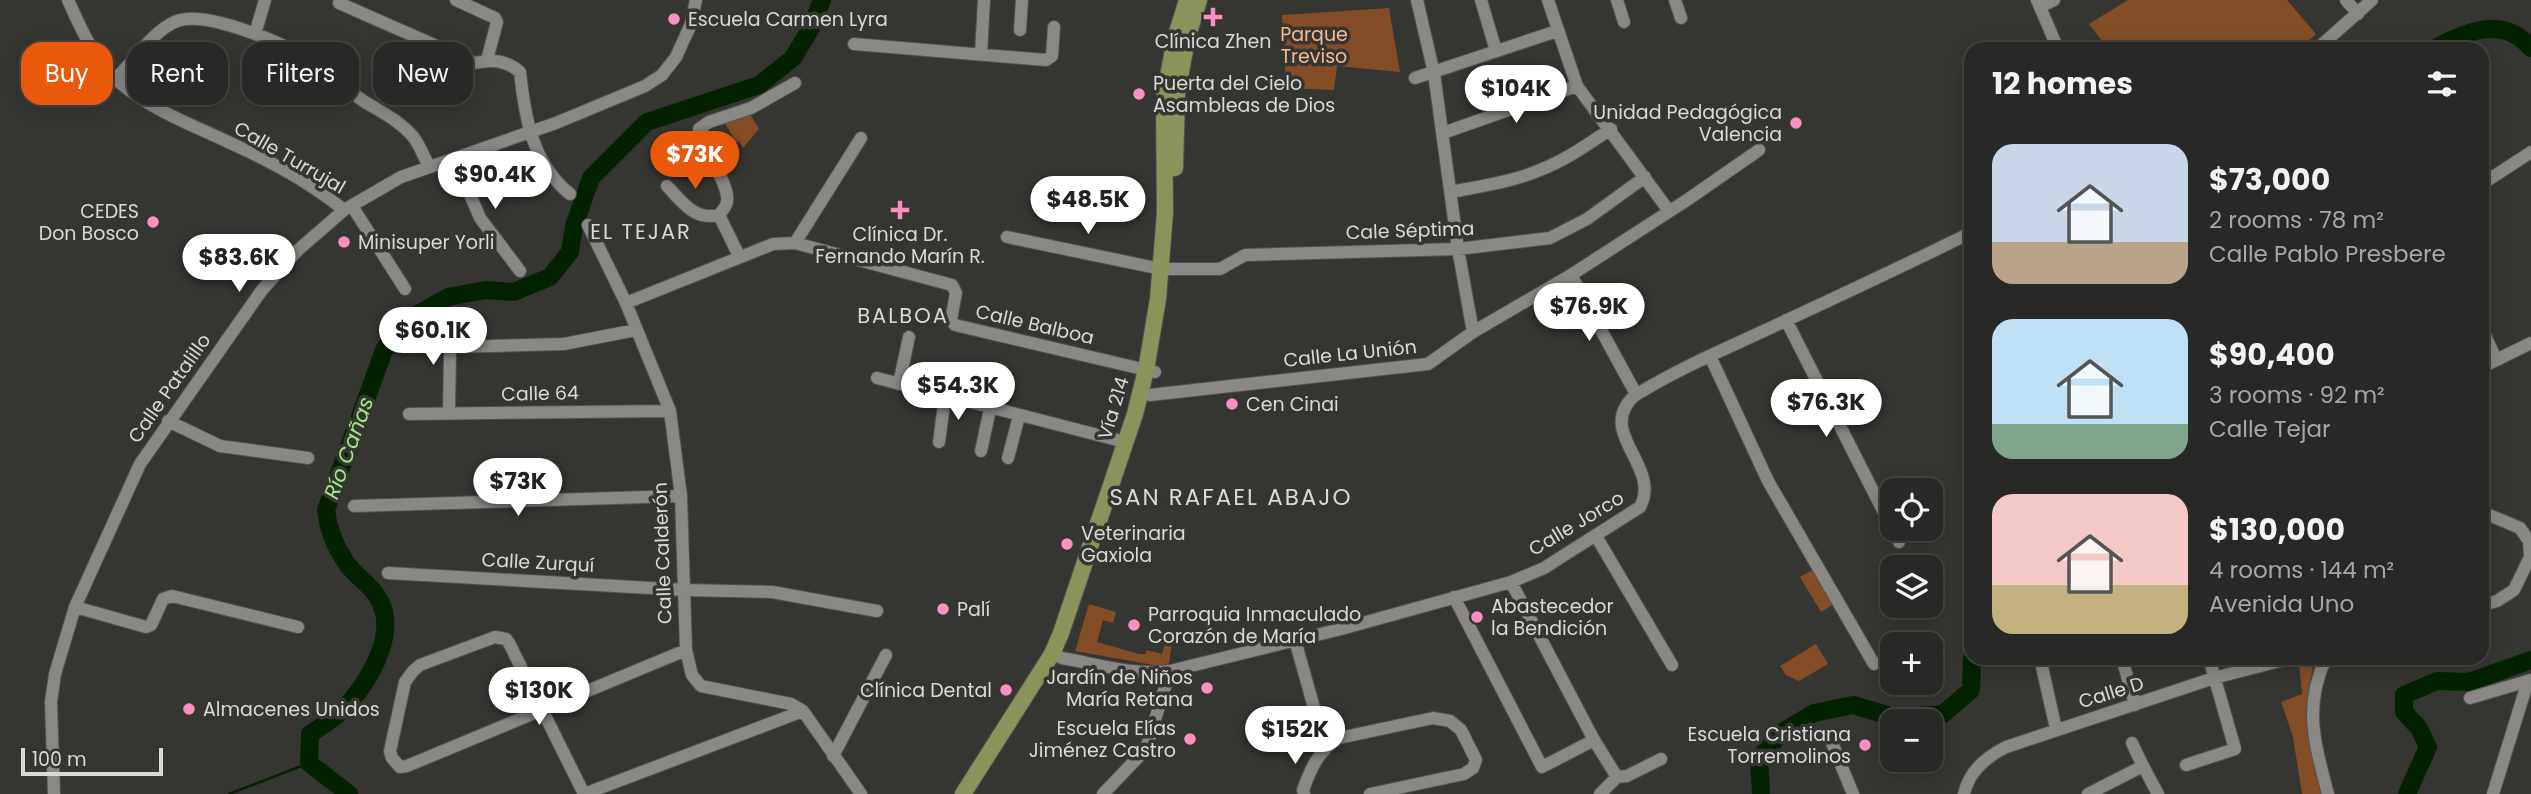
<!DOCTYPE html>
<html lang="en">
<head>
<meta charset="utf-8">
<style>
	:root { --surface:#282826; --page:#30302e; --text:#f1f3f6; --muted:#a5a6a7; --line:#444443; --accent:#ea580c }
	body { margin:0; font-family:Poppins,sans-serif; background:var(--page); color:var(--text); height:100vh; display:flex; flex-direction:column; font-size:26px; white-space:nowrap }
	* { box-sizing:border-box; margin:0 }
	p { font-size:23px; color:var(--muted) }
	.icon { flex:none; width:38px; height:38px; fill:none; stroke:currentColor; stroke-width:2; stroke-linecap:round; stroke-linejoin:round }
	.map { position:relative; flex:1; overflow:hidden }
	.side { position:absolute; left:1964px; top:42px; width:525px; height:623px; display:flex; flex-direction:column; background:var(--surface); border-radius:21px; box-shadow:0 4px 18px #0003,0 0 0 2px var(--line) }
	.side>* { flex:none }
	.banner { position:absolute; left:21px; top:42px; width:665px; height:63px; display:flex; gap:14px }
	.buttons { position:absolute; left:1880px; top:478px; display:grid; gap:14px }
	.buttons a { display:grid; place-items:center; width:63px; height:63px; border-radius:14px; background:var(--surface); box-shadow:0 4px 18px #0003,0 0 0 2px var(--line); font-size:35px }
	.scale { position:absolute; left:21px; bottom:18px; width:142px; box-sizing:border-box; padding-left:7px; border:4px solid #d9d9d7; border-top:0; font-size:19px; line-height:24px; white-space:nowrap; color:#d9d9d7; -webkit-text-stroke:5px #353532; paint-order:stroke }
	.price { position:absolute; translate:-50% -60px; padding:0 16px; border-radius:24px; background:#fff; color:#222; font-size:23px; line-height:46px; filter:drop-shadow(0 2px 4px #0008) }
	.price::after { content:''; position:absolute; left:50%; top:42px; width:21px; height:16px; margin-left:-10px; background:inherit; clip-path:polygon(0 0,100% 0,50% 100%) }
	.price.current { background:var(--accent); color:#fff }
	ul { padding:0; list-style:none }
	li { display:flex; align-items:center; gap:21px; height:175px; padding:0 28px }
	li span { display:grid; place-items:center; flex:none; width:196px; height:140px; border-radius:21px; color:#555 }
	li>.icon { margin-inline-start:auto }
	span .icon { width:84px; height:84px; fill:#fffc; stroke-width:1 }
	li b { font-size:30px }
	h2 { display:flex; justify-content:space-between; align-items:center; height:84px; padding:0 28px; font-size:30px }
	.tag { padding:0 24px; border-radius:21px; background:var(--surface); box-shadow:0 4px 18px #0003,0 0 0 2px var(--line); font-size:24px; line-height:63px }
	.tag.current { background:var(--accent); color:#fff }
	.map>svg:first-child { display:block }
</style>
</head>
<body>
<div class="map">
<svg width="2531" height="794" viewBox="0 0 2531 794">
	<rect width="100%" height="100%" fill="#353532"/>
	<!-- green -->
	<path fill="#844d26" d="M2128 0H2287L2316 34 2300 49H2259L2255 42 2245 49H2108L2089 24Z
		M1389 8 1400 72 1337 66 1334 90 1286 88 1282 15Z
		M750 114 759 129 743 148 739 141 736 143 724 121Z
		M1814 569 1836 603 1821 612 1800 577Z
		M1089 604 1116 612 1113 623 1103 620 1097 642 1139 654H1146V650L1162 654 1167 637 1173 638 1169 663 1159 666 1075 651Z
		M1816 644 1828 664 1799 681 1786 675 1780 666Z
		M2299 663H2308L2313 669C2301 712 2311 752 2322 794H2302L2293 737 2281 702 2302 694Z"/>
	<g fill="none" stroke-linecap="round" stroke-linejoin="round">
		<!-- stream -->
		<path stroke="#052200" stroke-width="2.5" d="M229 794 309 763"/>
		<!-- river -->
		<path stroke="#052200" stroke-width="18" d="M2434 49C2466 31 2503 15 2531 48
			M349 794 309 763 310 734C319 728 329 722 337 715 365 689 402 634 377 596 369 584 356 576 347 564 336 548 328 530 326 510L384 350 406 321 448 297 485 290 514 292 550 277 570 252 574 226 591 178 647 122 759 85 793 58 811 28 822 0
			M1761 794 1759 758 1784 731 1814 713 1853 705 1897 718 1943 714 1971 690 1972 658
			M2407 794 2428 747 2419 728 2404 712V695L2437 681 2469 682 2531 660"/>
		<defs>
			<path id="minor" d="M68 0C81 29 94 59 118 81 153 112 198 127 239 147 276 164 313 185 344 210
				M456 0 495 18 497 22 487 60
				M1417 0 1434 73 1458 249 1473 332
				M1481 0 1496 51
				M1548 0 1577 86 1669 211
				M1617 0 1624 22
				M1675 0 1681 18
				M2037 0 2055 42 2060 49
				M2346 0 2358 14
				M339 3 475 63C492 59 506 60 520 72 525 118 532 163 570 194
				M2040 7 2054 0
				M1020 30 1022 0
				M255 34 265 0
				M854 44 1046 60 1052 56 1054 27
				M2317 49 2372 0
				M981 54 984 0
				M1415 78 1557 31
				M116 79C132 62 155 29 177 21 207 10 285 44 312 61 329 73 345 88 362 100 379 111 401 121 414 138 420 146 424 157 429 166
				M1443 133 1577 86
				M455 159 480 218 520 271
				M2482 184 2531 152
				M667 186C682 202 695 221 719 215
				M1451 192C1481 186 1512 182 1540 170 1566 160 1588 144 1611 129
				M352 206 405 289
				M588 225 626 303 670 411 681 496 686 650 692 675 701 686 791 704 803 711 861 794
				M1007 237 1161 269H1220L1245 255 1458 249 1550 238 1587 219 1645 177
				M795 243 861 138
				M739 256 719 215C722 211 727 206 727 201 730 186 704 149 699 129L709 122 751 108 795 83
				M1571 275 1636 394
				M626 303 773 244 795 243 952 285 956 293 951 320 955 325 1155 372
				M1786 320 1899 542
				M2482 329 2496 359
				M1710 356 1768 481 1874 664
				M2482 367 2531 343
				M877 378 1125 442
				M899 384 909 337
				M1150 395 1428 364 1473 332 1571 275 1687 200 1759 150
				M449 413 450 350 453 347 564 344 636 330
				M409 414 670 411
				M168 421 220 446 308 458
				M939 442 945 397
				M981 451 990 409
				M1008 458 1019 416
				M354 506 681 496
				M2482 512 2520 528 2529 541 2530 557 2514 590 2497 601 2482 605
				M1596 536 1672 665
				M388 573 685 590 772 592 877 611
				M1511 582 1594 740 1617 777
				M1454 597 1542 767 1594 740
				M75 607 146 627 151 625 163 599 172 596 298 627
				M1295 640 1325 747
				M1052 654 1062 658C1097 664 1134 676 1170 671L1341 629 1511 582 1544 568 1640 507C1660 471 1608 439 1625 408 1628 402 1633 396 1639 393 1680 368 1725 349 1768 329 1836 297 1904 266 1970 233
				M2040 658 2056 729
				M2122 658 2135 705
				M2326 658C2303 707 2315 744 2328 794
				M2470 698 2531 680
				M1832 743 1853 794
				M2132 743 2143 766
				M833 756 886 655
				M2186 765 2235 749 2209 658
				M54 794 51 702 55 674 75 607 140 464 262 290 298 250 344 210 401 177 556 123 645 86 662 75 676 57 691 24 696 0
				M584 794 509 643 506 639 495 637 420 665 413 671 405 682 390 751 392 758 400 767 407 766 686 650
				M584 794 803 711
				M1103 794 1146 749 1170 671
				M1304 794 1303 790C1311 768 1318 751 1339 738L1433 718 1450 721 1461 730 1476 760 1473 768 1464 774 1370 794
				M1600 794 1617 777 1627 776 1661 759
				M1964 794C1969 771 1986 757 2006 747L2214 678 2291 658
				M2088 794 2143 766 2158 794
				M2493 794 2528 681"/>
			<path id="major" d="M1175 168 1177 94 1187 39 1199 0
				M963 794 1052 654 1061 633 1135 414 1146 370 1158 299 1165 213 1164 98 1175 39 1187 0"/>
		</defs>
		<!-- minor casing -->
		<use href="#minor" stroke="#52514f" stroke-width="14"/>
		<!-- major casing -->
		<use href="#major" stroke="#52514f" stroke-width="18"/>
		<!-- minor -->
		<use href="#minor" stroke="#898885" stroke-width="12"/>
		<!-- major -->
		<use href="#major" stroke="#8b935a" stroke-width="16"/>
	</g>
	<!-- markers -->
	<g fill="#fc8fc2" stroke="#353532" stroke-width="2.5">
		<path d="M1209.5 6.5h7v7h7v7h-7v7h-7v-7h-7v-7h7z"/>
		<circle cx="674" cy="19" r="7"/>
		<circle cx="1139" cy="94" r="7"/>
		<circle cx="1796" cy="123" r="7"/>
		<path d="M896.5 199.5h7v7h7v7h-7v7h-7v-7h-7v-7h7z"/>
		<circle cx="153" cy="222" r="7"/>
		<circle cx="344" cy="242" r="7"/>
		<circle cx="1232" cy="404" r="7"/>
		<circle cx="1067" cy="544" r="7"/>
		<circle cx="943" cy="609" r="7"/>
		<circle cx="1477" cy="617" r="7"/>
		<circle cx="1134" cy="625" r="7"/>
		<circle cx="1207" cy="688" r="7"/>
		<circle cx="1006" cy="690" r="7"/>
		<circle cx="189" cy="709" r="7"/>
		<circle cx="1190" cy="739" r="7"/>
		<circle cx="1865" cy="745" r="7"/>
	</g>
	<g text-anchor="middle" stroke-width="7" stroke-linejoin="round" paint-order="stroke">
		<!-- poi labels -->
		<g font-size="19" fill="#d9d9d7" stroke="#353532" text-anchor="start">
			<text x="688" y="26">Escuela Carmen Lyra</text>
			<text x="1213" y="48" text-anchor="middle">Clínica Zhen</text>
			<text x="1153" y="90">Puerta del Cielo<tspan x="1153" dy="22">Asambleas de Dios</tspan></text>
			<text x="1782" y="119" text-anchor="end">Unidad Pedagógica<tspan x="1782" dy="22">Valencia</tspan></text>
			<text x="139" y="218" text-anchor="end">CEDES<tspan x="139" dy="22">Don Bosco</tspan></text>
			<text x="900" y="241" text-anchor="middle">Clínica Dr.<tspan x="900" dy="22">Fernando Marín R.</tspan></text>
			<text x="358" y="249">Minisuper Yorli</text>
			<text x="1246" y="411">Cen Cinai</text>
			<text x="1081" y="540">Veterinaria<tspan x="1081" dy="22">Gaxiola</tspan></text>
			<text x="1491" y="613">Abastecedor<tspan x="1491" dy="22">la Bendición</tspan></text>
			<text x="957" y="616">Palí</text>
			<text x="1148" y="621">Parroquia Inmaculado<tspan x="1148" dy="22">Corazón de María</tspan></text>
			<text x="1193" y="684" text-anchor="end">Jardín de Niños<tspan x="1193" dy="22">María Retana</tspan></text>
			<text x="992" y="697" text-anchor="end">Clínica Dental</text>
			<text x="203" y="716">Almacenes Unidos</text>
			<text x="1176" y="735" text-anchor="end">Escuela Elías<tspan x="1176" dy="22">Jiménez Castro</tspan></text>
			<text x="1851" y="741" text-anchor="end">Escuela Cristiana<tspan x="1851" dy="22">Torremolinos</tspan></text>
		</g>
		<!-- park labels -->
		<g font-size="19" fill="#f9b98f" stroke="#353532">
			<text x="1314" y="41">Parque<tspan x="1314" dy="22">Treviso</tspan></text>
		</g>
		<!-- street labels -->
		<g font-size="19" fill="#d9d9d7" stroke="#353532">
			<text transform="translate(290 157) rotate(30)" y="7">Calle Turrujal</text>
			<text transform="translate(1410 230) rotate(-2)" y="7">Cale Séptima</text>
			<text transform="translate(1035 324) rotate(13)" y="7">Calle Balboa</text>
			<text transform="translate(1350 353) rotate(-6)" y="7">Calle La Unión</text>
			<text transform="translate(169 388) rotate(-55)" y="7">Calle Patalillo</text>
			<text transform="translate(540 393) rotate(-1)" y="7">Calle 64</text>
			<text transform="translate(1113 408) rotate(-73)" y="7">Vía 214</text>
			<text transform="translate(1576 523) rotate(-31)" y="7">Calle Jorco</text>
			<text transform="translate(662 553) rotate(-92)" y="7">Calle Calderón</text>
			<text transform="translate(538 562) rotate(3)" y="7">Calle Zurquí</text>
			<text transform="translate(2111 692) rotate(-17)" y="7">Calle D</text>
		</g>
		<!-- neighbourhood labels -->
		<g font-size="21" letter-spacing="2" fill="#d9d9d7" stroke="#353532">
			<text x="641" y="239">EL TEJAR</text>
			<text x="903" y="323">BALBOA</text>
		</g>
		<!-- water labels -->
		<g font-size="21" font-style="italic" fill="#9eea82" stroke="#353532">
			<text transform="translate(349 448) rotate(-70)" y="7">Río Cañas</text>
		</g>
		<!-- quarter labels -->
		<g font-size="23" letter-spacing="2" fill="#d9d9d7" stroke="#353532">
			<text x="1231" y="505">SAN RAFAEL ABAJO</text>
		</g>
	</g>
</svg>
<div class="buttons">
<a><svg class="icon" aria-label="locate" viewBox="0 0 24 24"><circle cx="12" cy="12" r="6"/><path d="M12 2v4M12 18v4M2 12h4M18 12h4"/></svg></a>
<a><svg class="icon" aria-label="layers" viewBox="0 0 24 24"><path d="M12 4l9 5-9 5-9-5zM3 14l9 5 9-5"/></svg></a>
<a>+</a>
<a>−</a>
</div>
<div class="scale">100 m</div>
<b class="price" style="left:1516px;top:125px">$104K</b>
<b class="price current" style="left:695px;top:191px">$73K</b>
<b class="price" style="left:495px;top:211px">$90.4K</b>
<b class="price" style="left:1088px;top:236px">$48.5K</b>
<b class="price" style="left:239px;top:294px">$83.6K</b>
<b class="price" style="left:1589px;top:343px">$76.9K</b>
<b class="price" style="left:433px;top:367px">$60.1K</b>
<b class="price" style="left:958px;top:422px">$54.3K</b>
<b class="price" style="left:1826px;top:439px">$76.3K</b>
<b class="price" style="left:518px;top:518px">$73K</b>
<b class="price" style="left:539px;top:727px">$130K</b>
<b class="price" style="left:1295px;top:766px">$152K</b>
<div class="banner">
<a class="tag current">Buy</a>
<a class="tag">Rent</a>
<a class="tag">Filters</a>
<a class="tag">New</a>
</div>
<section class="side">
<h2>12 homes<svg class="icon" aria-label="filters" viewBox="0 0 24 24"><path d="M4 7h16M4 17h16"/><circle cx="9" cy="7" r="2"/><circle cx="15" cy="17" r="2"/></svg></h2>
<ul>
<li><span style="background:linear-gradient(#c9d6e8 70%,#b9a48a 0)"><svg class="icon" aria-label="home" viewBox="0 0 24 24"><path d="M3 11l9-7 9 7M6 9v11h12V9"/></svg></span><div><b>$73,000</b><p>2 rooms · 78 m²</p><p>Calle Pablo Presbere</p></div></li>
<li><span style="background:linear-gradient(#bfe0f5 75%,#7fa58c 0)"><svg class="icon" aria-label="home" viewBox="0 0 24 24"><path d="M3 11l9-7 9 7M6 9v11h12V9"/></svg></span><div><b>$90,400</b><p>3 rooms · 92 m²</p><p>Calle Tejar</p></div></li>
<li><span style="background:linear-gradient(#f6c9c9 65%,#c2b280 0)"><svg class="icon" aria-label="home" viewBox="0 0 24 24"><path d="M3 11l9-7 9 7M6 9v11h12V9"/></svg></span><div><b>$130,000</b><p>4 rooms · 144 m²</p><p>Avenida Uno</p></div></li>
</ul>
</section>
</div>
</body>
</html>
